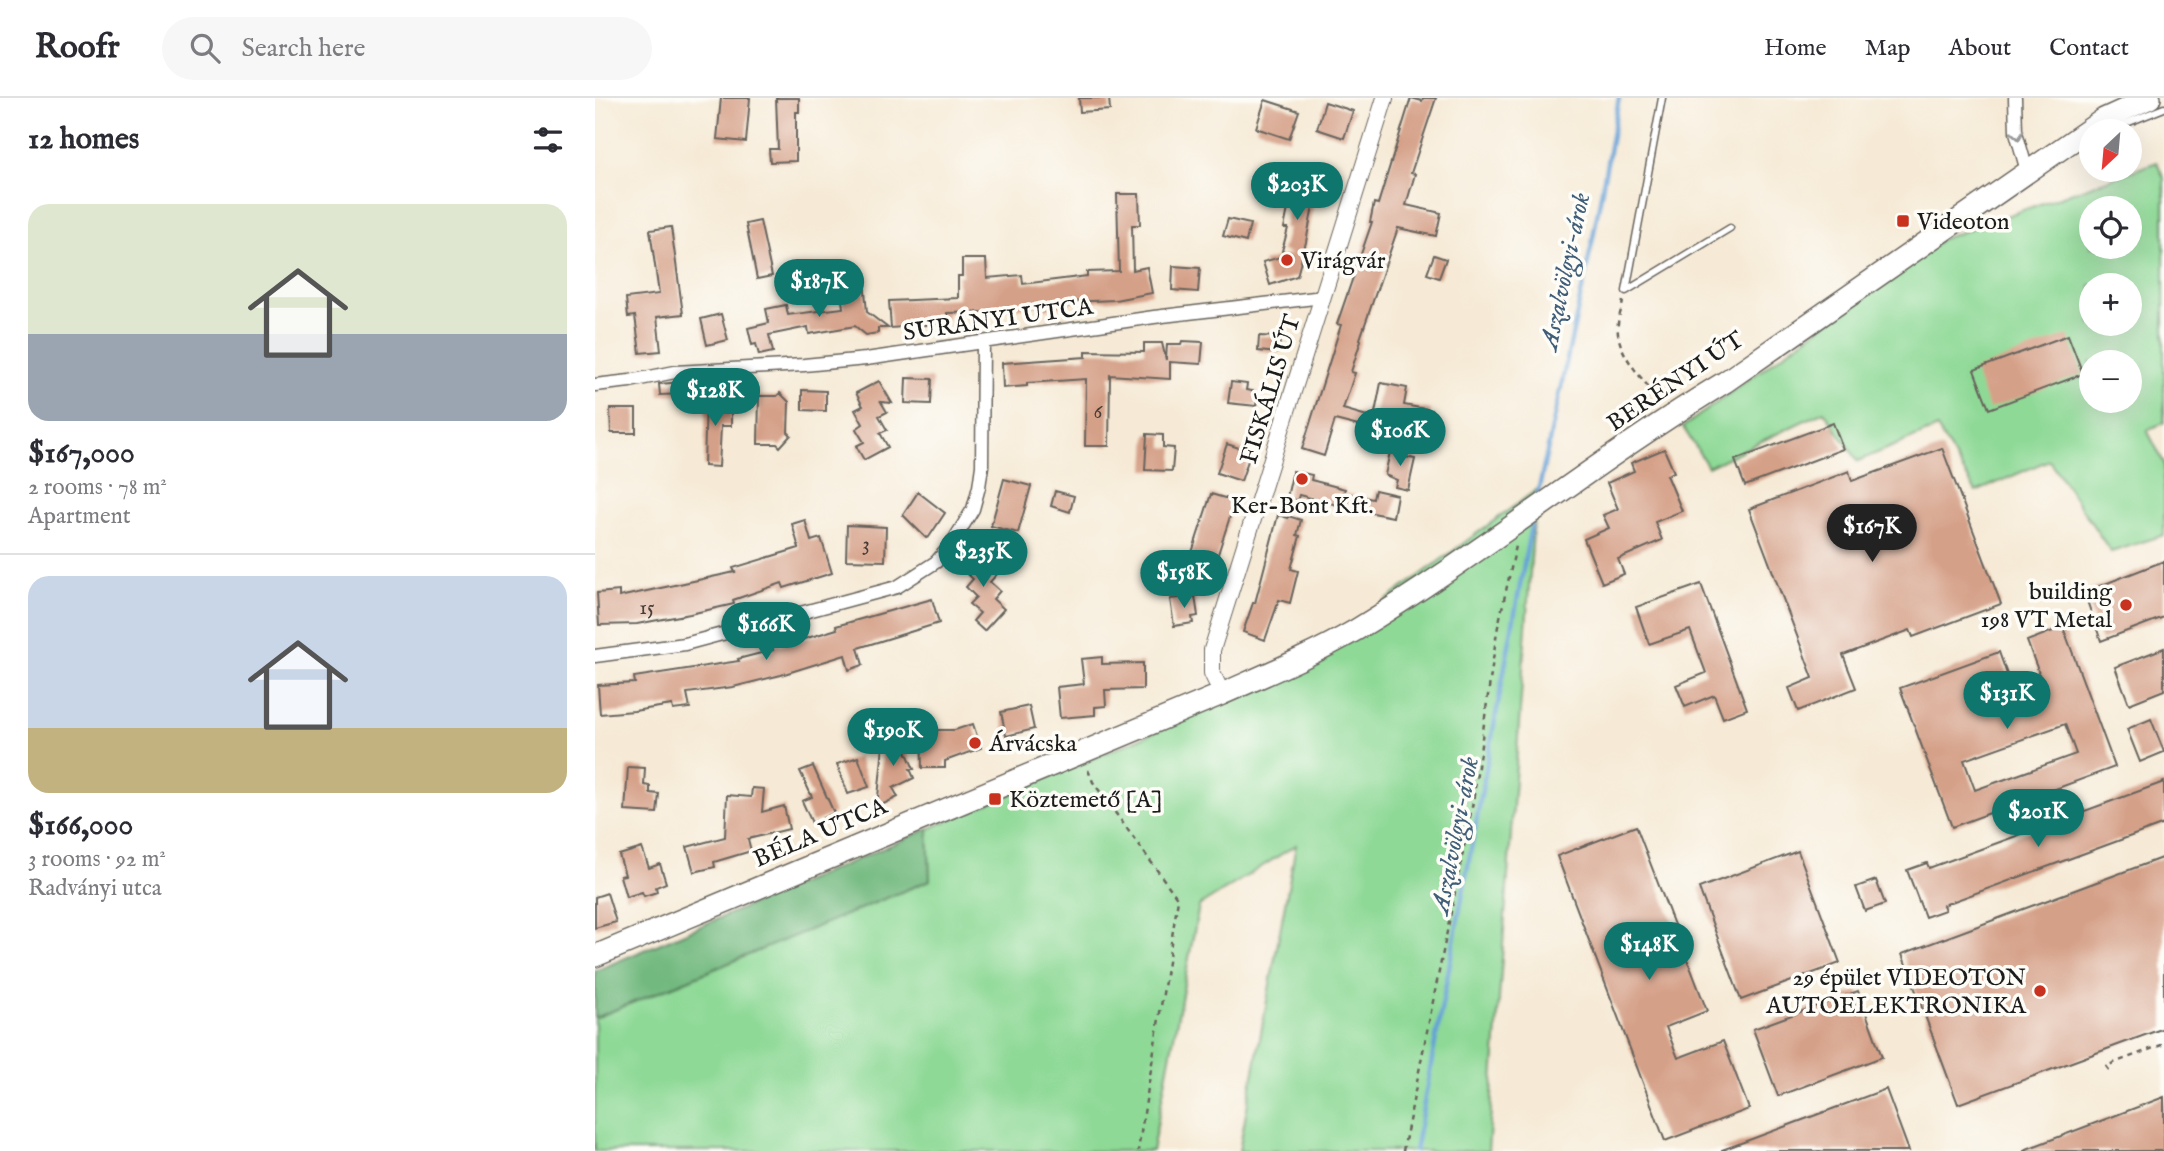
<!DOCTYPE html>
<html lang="en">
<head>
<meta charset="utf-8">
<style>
	:root { --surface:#fff; --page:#f7f7f7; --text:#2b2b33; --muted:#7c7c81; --line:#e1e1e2; --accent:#0f766e }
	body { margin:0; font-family:"IM FELL English",serif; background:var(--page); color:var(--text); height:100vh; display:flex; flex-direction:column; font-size:26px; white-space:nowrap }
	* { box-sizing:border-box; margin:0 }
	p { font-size:23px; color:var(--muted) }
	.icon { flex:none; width:38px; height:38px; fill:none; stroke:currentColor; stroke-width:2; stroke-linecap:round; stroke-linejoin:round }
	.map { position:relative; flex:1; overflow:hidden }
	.details { display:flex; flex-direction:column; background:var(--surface); width:595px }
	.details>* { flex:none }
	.needle { width:46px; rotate:206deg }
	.buttons { position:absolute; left:1484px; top:21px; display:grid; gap:14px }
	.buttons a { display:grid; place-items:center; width:63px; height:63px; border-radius:50%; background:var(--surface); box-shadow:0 7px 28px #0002; font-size:35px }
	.price { position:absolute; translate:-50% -60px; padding:0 16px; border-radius:24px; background:var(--accent); color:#fff; font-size:23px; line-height:46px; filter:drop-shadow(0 2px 4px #0008) }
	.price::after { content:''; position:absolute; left:50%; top:42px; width:21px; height:16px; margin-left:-10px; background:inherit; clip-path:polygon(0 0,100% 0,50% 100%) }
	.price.current { background:#222; color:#fff }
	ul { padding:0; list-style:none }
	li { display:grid; align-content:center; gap:14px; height:371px; padding:0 28px }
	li+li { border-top:2px solid var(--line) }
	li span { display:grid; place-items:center; height:217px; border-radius:21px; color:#555 }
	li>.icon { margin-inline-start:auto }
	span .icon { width:126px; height:126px; fill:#fffc; stroke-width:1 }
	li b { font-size:30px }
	h2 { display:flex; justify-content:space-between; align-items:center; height:84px; padding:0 28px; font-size:30px }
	header { display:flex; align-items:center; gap:42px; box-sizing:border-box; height:98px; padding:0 35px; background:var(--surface); border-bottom:2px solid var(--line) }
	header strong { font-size:33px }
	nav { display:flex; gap:38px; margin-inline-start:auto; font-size:24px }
	.search { width:490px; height:63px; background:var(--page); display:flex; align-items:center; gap:18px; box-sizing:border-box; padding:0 24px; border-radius:38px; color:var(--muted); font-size:26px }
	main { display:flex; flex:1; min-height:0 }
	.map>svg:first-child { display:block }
</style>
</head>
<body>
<header>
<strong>Roofr</strong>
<div class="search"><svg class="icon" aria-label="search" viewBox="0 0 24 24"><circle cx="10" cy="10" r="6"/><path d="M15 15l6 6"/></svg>Search here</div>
<nav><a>Home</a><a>Map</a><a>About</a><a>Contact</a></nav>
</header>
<main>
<section class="details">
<h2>12 homes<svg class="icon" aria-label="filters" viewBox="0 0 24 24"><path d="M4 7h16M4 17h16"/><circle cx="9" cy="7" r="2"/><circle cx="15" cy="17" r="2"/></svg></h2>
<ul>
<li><span style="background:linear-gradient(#dfe7d0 60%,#9aa5b1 0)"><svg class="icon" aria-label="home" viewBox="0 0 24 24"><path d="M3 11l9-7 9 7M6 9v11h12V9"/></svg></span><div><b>$167,000</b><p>2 rooms · 78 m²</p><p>Apartment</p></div></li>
<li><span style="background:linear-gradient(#c9d6e8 70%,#c2b280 0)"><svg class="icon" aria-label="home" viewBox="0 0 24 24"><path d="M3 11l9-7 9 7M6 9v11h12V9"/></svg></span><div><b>$166,000</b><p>3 rooms · 92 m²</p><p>Radványi utca</p></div></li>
</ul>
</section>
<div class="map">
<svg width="1569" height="1053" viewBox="0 0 1569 1053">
	<rect width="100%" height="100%" fill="#fdfcf7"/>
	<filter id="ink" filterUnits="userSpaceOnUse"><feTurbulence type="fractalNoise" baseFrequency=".0143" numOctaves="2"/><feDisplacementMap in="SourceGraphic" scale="14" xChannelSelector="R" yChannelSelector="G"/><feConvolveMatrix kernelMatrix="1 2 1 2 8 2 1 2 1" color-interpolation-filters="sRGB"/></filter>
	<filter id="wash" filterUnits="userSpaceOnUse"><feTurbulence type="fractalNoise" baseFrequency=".00686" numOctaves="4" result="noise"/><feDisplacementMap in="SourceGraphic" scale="28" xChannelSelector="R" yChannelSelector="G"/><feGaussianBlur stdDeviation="1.57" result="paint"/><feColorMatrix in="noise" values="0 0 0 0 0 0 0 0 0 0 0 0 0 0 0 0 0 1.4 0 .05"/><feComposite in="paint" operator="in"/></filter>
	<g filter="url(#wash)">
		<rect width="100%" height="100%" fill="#f6ead6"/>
		<!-- green -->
		<path fill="#8ed996" stroke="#557a59" stroke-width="2" fill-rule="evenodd" d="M1562 64 1569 81V325L1552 332 1569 365V437L1516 454 1454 362 1381 394 1342 330 1263 363 1229 313 1113 369 1088 329 1347 141ZM1496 110H1535V149H1496ZM1496 187H1535V226H1496ZM1496 264H1535V303H1496Z
			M941 392 893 1053H644L701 747 604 808 557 1053H0V920L335 782 333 731 562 633 725 551Z"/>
		<!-- forest -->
		<path fill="#72b97f" stroke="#476a4e" stroke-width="2" d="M333 731 335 782 0 920V873Z"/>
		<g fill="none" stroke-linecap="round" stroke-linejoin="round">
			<!-- stream -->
			<path stroke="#65a1d6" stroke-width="4.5" d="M943 395 996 150 1024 0
				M820 1053 936 428"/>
		</g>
		<g id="blocks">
			<!-- building -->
			<path fill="#d5a088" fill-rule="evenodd" d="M126 0H155L151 44 122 41Z
				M181 0H204V14H201V63L175 64 174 51H183Z
				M484 0H514L515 12 485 14Z
				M816 0 827 3 828 0H841L816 75 820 76 811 107 846 115 841 138 803 130 765 241 766 242 756 274 760 275 748 311 779 320 786 285 812 290 809 307 836 312 832 333 781 323 779 332 740 322 729 358 707 351 746 227 742 226 777 124H775L779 105 783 106Z
				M670 2 704 13 694 41 661 30Z
				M730 4 758 13 749 40 722 31Z
				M701 65 731 68 728 93H721L711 144 702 178 675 187 668 164 696 156 687 153 693 130H689L695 101 698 102Z
				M522 96H544L545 127H537L538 172 552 169 557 195 520 202 474 204 475 207 448 211 447 207 395 214 352 215V225L296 230 294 203 363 200V178H367V161H391L392 180 427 177 428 186 492 178V174L524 173Z
				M633 121 655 126 651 144 628 138Z
				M165 123 177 178 162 181 151 126Z
				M76 129 88 216 62 219 66 253 45 255 40 218 33 219 31 200 64 196 55 132Z
				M839 157 851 161 844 180 832 176Z
				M578 168 605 170 603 194 577 192Z
				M269 183 272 214 293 230H283V235L271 237 260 228 214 236 213 229 174 237 178 254 164 257 161 246 157 247 153 230 174 225 171 211 191 207 193 217 248 210 245 185Z
				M126 216 133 242 112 247 106 221Z
				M1473 237 1488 276 1394 311 1379 272Z
				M664 238 685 239 684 255 663 253Z
				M587 243 608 244 606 266 575 264V281L515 277 514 348H490L491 281 432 285V288L408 290 407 265 491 259V253L549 254V245H567L571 262 572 246H586Z
				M311 280 337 281 336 306 310 305Z
				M284 283 297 305 286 304 292 314 284 318 292 332 285 335 293 349 269 362 261 348 269 344 261 331 268 326 260 312 268 308 261 295Z
				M88 284 89 296 65 297 64 286Z
				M636 284 652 286 651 292 663 294 661 308 633 305Z
				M207 292 231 293V313L207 312Z
				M185 295 194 304 193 334 196 337 185 349 182 346H163L164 298H182Z
				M111 300 136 301V328H126L124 369 109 368Z
				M15 311H41V335H16Z
				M1238 325 1248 351 1150 388 1140 362Z
				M552 336 568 337V349L579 350 577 373 550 372Z
				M632 346 656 354 646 383 622 375Z
				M796 349 812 353 810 359 820 361 813 392 800 389 802 382 790 377Z
				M1347 350 1406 506 1318 539 1315 532 1248 557 1261 590 1203 613 1194 590 1218 580 1154 411 1254 373 1257 383Z
				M1069 351 1079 374 1072 377 1087 413 1060 424 1067 442 1023 461 1029 476 1007 485 989 441 1014 430 1008 417 1023 411 1012 385 1039 373 1036 365Z
				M698 373 717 377 716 382 750 391 749 395 778 401 780 392 802 397 798 419 758 411 704 397 702 403 692 399Z
				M409 381 436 388 423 435 396 428Z
				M460 393 479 398 475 414 456 408Z
				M323 394 350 415 334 439 331 440 308 417Z
				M616 396 640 403 615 481 591 473Z
				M683 417 693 420V418L706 422 702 437 705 438 696 471 703 473 695 505 684 502 670 542 648 534 658 505H660Z
				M210 422 216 443 226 440 237 475 189 490 187 485 138 502 139 506 95 516 42 526 4 527 2 495 24 493V499L140 474 138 470 204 450 197 426Z
				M252 427 291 429 290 463 251 462Z
				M387 449 398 459 392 466 402 476 395 484 405 493 398 501 409 511 389 533 378 523 385 515 374 506 381 499 371 489 378 481 367 471Z
				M1569 463V519L1506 543 1489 494Z
				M1106 486 1152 611 1128 620 1119 597 1090 609 1081 587 1111 575 1095 532 1054 546 1041 509Z
				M600 498 603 518 597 519 598 525 579 528 575 501Z
				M337 501 344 525 263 550 268 567 254 572 250 557 186 577 138 589 92 595 95 610 78 612 77 607 39 613 5 616 3 587 40 585 39 579 144 563 143 561 178 552 177 549 196 543V545L242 531 241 528Z
				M1468 529 1520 669 1357 729 1305 590 1404 554 1419 596 1448 586 1432 543ZM1470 626 1481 656 1380 692 1369 662Z
				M1569 550V592L1534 606 1520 569Z
				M507 559V566L548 565V591L510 592 511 608 500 609V617L465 620 462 589 489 586 486 561Z
				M434 608 439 631 411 638 406 614Z
				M1556 621 1569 654 1545 664 1532 631Z
				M378 626 386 650 350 663V670H327L326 632H360Z
				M302 633 319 671H315L319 680 298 690 303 699 282 709 289 639Z
				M263 659 274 689 253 696 242 666Z
				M218 668 239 715 217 725 207 703 217 699 205 673Z
				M33 669 50 670 49 687 55 688V695L64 696 62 715 30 713Z
				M1569 684V726L1348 807 1350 812 1330 819 1312 772 1332 765 1334 770Z
				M157 690 169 691 167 714 189 708 194 731 153 741 156 753 119 764 120 769 99 774 92 749 130 739 132 697 156 699Z
				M1041 728 1112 913 1071 929 1083 960 1128 943 1154 1011 1070 1043 962 758Z
				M47 750 54 770 65 766 71 785 61 789 62 794 49 798 47 794 31 799 25 778 30 777 24 757Z
				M1203 753 1245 865 1146 902 1104 790Z
				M1569 759V930L1363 1006 1307 856Z
				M1281 782 1290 806 1270 813 1261 789Z
				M12 795 21 824 0 830V799Z
				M1263 893 1287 959 1183 998 1158 931Z
				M1291 991 1314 1053H1127V1052Z
				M1569 999V1053H1429V1052Z"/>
		</g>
	</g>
	<g filter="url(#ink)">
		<use href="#blocks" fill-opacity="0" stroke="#68645d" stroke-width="2"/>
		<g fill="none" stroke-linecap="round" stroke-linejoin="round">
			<defs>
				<path id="service" d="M1067 0 1031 193 1135 130
					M1516 33 1529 26 1569 10"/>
				<path id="minor" d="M1420 0 1421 34 1432 73
					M0 287 35 283 80 274 209 267 271 261 559 219 728 199
					M0 558 90 546 302 489 341 464 356 447 378 411 384 389 387 368 388 245"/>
				<path id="tertiary" d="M627 596 617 575V552L790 0"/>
				<path id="primary" d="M0 858 627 596C672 576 718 557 761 532 888 455 1003 361 1130 284L1509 21 1555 0"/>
			</defs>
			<!-- service casing -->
			<use href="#service" stroke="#68645d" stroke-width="9"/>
			<!-- minor casing -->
			<use href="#minor" stroke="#68645d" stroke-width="15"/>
			<!-- tertiary casing -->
			<use href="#tertiary" stroke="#68645d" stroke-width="18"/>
			<!-- primary casing -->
			<use href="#primary" stroke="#68645d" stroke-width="24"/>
			<!-- path -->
			<path stroke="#68645d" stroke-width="2.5" stroke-dasharray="5 5" stroke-linecap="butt" d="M1028 203C1027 210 1024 218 1023 225 1019 255 1050 282 1066 305
				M493 672 498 684 583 801 543 1053
				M1514 972 1511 968 1569 946
				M808 1053 878 704 902 533 921 448"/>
			<!-- service -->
			<use href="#service" stroke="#fff" stroke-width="6"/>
			<!-- minor -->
			<use href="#minor" stroke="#fff" stroke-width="12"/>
			<!-- tertiary -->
			<use href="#tertiary" stroke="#fff" stroke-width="16"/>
			<!-- primary -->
			<use href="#primary" stroke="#fff" stroke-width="21"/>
		</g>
		<!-- one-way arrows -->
		<defs><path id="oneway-chevron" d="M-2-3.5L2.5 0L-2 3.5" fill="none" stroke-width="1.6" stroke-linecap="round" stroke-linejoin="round" transform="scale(1.75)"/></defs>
		<use stroke="#999" href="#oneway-chevron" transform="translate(1423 37) rotate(79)"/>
	</g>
	<!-- markers -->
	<g fill="#c8321e" stroke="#fdfcf7" stroke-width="2.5">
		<rect x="1301" y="116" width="14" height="14" rx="3.5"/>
		<circle cx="692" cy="162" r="7"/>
		<circle cx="707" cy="381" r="7"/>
		<circle cx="1531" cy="507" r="7"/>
		<circle cx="380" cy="645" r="7"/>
		<rect x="393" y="694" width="14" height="14" rx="3.5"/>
		<circle cx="1445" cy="893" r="7"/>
	</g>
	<g text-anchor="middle" stroke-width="7" stroke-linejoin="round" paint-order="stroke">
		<!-- number labels -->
		<g font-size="21" fill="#4a3d37">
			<text x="503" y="320">6</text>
			<text x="271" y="452">3</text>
			<text x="52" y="516">15</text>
		</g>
		<!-- poi labels -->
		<g font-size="24" fill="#1c1c1c" stroke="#fdfcf7" text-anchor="start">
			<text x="1322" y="131">Videoton</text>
			<text x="706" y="170">Virágvár</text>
			<text x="707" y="415" text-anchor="middle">Ker-Bont Kft.</text>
			<text x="1517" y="501" text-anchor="end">building<tspan x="1517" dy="28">198 VT Metal</tspan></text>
			<text x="394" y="653">Árvácska</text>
			<text x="414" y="709">Köztemető [A]</text>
			<text x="1431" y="887" text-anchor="end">29 épület VIDEOTON<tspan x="1431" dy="28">AUTOELEKTRONIKA</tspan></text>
		</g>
		<!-- street labels -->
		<g font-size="24" fill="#1c1c1c" stroke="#fdfcf7">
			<text transform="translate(403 221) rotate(-8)" y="8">SURÁNYI UTCA</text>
			<text transform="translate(1080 283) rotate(-34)" y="8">BERÉNYI ÚT</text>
			<text transform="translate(675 291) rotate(-73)" y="8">FISKÁLIS ÚT</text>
			<text transform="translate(225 734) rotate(-23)" y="8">BÉLA UTCA</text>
		</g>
		<!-- water labels -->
		<g font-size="26" font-style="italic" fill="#405e79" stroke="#fdfcf7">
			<text transform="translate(969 173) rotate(-78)" y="9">Aszalvölgyi-árok</text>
			<text transform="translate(859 737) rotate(-79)" y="9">Aszalvölgyi-árok</text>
		</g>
	</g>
</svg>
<div class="buttons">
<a><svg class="needle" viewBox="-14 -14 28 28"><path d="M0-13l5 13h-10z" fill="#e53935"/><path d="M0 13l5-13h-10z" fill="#7c7c81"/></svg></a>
<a><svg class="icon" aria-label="locate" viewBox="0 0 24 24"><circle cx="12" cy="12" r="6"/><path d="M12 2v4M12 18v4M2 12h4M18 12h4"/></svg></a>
<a>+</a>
<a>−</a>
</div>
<b class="price" style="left:702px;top:124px">$203K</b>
<b class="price" style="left:224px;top:221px">$187K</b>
<b class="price" style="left:120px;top:330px">$128K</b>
<b class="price" style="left:805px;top:370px">$106K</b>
<b class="price current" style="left:1277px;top:466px">$167K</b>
<b class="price" style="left:388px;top:491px">$235K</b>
<b class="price" style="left:589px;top:512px">$158K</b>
<b class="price" style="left:171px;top:564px">$166K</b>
<b class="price" style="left:1412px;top:633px">$131K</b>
<b class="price" style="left:298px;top:670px">$190K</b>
<b class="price" style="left:1443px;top:751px">$201K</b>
<b class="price" style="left:1054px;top:884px">$148K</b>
</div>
</main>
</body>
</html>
